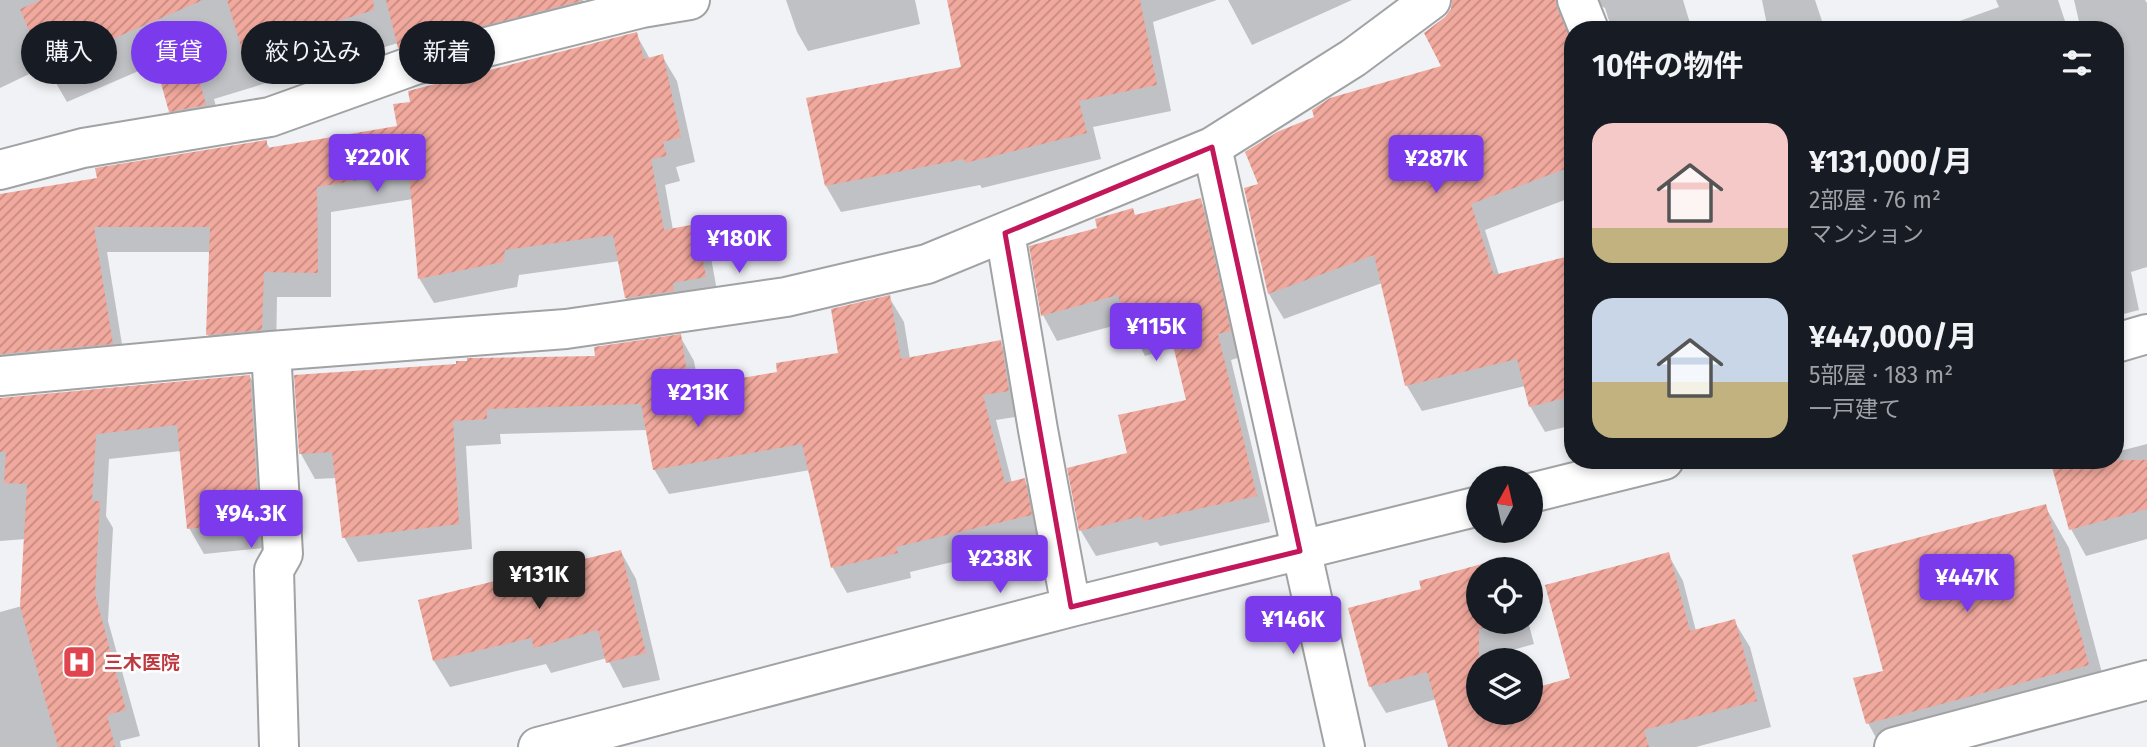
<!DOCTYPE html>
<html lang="ja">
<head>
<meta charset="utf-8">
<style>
	:root { --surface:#171b24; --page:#242831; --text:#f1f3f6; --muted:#9ea1a6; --accent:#7c3aed }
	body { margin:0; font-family:"Fira Sans","Noto Sans JP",sans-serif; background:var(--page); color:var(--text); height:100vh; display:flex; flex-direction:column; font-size:26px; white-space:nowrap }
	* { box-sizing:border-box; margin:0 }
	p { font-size:23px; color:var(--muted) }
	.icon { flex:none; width:38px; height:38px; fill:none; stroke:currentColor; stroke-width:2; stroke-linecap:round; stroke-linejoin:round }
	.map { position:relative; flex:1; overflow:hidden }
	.drawer { position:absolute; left:1564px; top:21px; width:560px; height:448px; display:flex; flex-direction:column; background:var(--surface); border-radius:28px; box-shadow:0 4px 10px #0003 }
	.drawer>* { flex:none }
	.guide { position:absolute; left:21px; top:21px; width:665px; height:63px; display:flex; gap:14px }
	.needle { width:46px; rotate:8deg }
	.tools { position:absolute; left:1466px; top:466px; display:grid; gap:14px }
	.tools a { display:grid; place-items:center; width:77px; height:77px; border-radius:50%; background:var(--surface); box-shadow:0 4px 10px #0003; font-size:35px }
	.price { position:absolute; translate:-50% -60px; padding:0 16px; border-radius:7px; background:var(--accent); color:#fff; font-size:23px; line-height:46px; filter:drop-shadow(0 2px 4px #0008) }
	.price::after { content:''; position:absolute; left:50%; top:42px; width:21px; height:16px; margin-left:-10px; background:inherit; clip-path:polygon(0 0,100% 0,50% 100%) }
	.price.selected { background:#222; color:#fff }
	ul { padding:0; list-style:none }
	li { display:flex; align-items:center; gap:21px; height:175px; padding:0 28px }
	li span { display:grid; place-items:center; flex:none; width:196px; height:140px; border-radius:21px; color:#555 }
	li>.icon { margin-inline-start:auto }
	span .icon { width:84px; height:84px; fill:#fffc; stroke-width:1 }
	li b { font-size:30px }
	h2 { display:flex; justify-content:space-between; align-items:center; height:84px; padding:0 28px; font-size:30px }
	.chip { padding:0 24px; border-radius:32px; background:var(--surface); box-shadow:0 4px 10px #0003; font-size:24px; line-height:63px }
	.chip.selected { background:var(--accent); color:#fff }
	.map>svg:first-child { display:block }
</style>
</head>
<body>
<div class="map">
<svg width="2147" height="747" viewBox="0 0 2147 747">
	<defs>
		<pattern id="building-hatch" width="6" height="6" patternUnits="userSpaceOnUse" patternTransform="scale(1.75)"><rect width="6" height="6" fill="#f1a89d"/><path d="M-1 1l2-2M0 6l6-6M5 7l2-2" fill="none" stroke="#c48a81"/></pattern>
	</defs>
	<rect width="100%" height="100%" fill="#f1f2f5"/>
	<!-- shadow -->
	<path fill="#0003" d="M0 0H583L594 19 420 82 398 43 214 99 225 140 190 146 170 111 157 63 67 102 46 66 0 88Z
		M786 0H915L920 24 808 51 797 32Z
		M949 0H1217L1153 22 1171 111 1093 127 1101 159 982 188 980 185 841 212 826 186 963 68Z
		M1228 0H1352L1252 45Z
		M1477 0H1683L1692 30H1612L1605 8 1597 4 1571 36 1573 42V206L1570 198 1485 230 1499 275 1573 256V425L1545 432 1530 406 1525 386 1422 411 1407 386 1382 283 1284 319 1269 294 1246 189 1260 185 1443 67Z
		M1762 0H1815L1825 30H1768Z
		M1996 0H2058L2068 30H1934L1999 7Z
		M2074 0H2145L2147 3V267L2131 272 2139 310 2116 316V30H2081Z
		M636 34 650 59 662 56 677 81 695 162 676 167 680 181 665 185 673 230 696 226 710 252 719 302 641 323 626 298 620 261 519 275 517 287 434 303 419 278 413 199 331 212V297H277L276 355 222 360 208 335 211 252H107L126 369 0 385V202L266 142 270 149 399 127 413 103Z
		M1200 201 1215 226 1244 356 1231 360 1270 522 1160 546 1157 542 1096 556 1081 531 1069 469 1129 454 1189 401 1176 347 1145 356 1128 322 1057 341 1043 315 1136 217Z
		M889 297 904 322 910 359 1000 342 1014 367 1022 416 996 420 1012 483 1024 480 1038 505 1045 540 910 572 911 578 847 593 833 568 810 470 669 494 654 469 647 430 500 434 501 444 466 446 472 549 358 562 344 537 337 478 315 479 301 454 296 377 597 358 680 336 694 361 699 388 779 374 840 354Z
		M250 377 264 402 273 547 204 554 189 528 181 451 109 459 106 516 113 528 108 621 140 736 120 741 121 747H0V612L22 606 26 539 0 541V399Z
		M2147 444V539L2086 556 2071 529 2116 460V452Z
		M2045 506 2069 548 2111 707 1881 747 1868 723 1886 672Z
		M621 552 636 579 660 680 623 688 607 658 551 673 546 664 450 687 434 661 420 601Z
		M1668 554 1683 581 1696 631 1734 621 1750 647 1771 727 1696 747H1450L1437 699 1386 713 1370 686 1423 591 1421 583 1503 560 1508 569H1479V621H1528L1534 644 1491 656 1492 660H1479V712H1531L1573 680Z"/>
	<!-- building -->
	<path fill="url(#building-hatch)" d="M41 0H203L45 68 20 9Z
		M227 0H373L374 10 242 50Z
		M386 0H580L581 1 398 48Z
		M947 0H1140L1157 85 1079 101 1087 133 965 163 964 159 825 186 806 98 961 67Z
		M1452 0H1556L1557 8 1573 44V166L1471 204 1494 275 1573 255V396L1529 407 1517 359 1405 386 1374 255 1268 294 1244 188 1258 184 1245 152 1277 132 1314 117 1312 110 1330 98 1441 66 1424 33 1445 17 1451 9Z
		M637 32 644 59 663 54 681 137 663 142 667 156 651 159 664 230 696 224 706 277 673 283 674 291 625 298 613 235 505 250 503 262 418 279 409 172 317 187 318 273 264 272 262 330 206 335 210 227H94L113 344 0 354V194L97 178 95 168 267 140V148L397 126 393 104 410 102 408 91Z
		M191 48 206 105 169 112 154 58Z
		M1201 198 1231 331 1218 334 1257 496 1143 521 1142 516 1079 531 1067 468 1127 453 1118 415 1186 400 1167 320 1128 331 1118 295 1041 316 1029 246 1097 228 1095 219 1133 208 1135 215Z
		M890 295 901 359 1001 340 1009 391 983 395 1005 483 1025 478 1032 515 896 547 898 553 831 568 802 444 653 470 641 404 487 409V419L453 421 459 524 342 538 332 452 299 454 294 375 456 364V361H467V358H472L595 356 594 347 681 334 689 387 777 372 776 363 838 353 831 309Z
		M250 375 259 522 187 529 177 425 96 434 92 501H100L95 594 126 710 107 715 115 747H58L20 606 27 484 4 483 6 452H0V398Z
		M2077 460H2147V509L2069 530 2052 467Z
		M2046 504 2089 665 1866 724 1853 678 1883 671 1852 555Z
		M621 550 646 653 606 663 598 630 534 648 531 638 433 661 418 600Z
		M1669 552 1690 631 1735 619 1757 701 1644 730 1649 747H1448L1427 672 1369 687 1348 608 1421 589 1419 581 1504 558 1507 569H1479V621H1507L1479 629V712H1531V689L1570 678 1545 585Z"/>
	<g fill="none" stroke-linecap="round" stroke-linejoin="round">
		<defs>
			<path id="minor" d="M1577 0 1589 30
				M1212 147C1258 347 1299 547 1345 747
				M0 170 83 148 270 117 415 65 642 8 690 0
				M1005 233 1038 430 1071 607
				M2116 343 2147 334
				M271 351 283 554 274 570 279 747
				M0 376 271 351 566 329 786 297 927 264 1212 147 1353 58 1431 0
				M1531 493 1664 460
				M538 747 1071 607 1479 506
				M1894 747 2147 680"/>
		</defs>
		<!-- minor casing -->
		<use href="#minor" stroke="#a1a2a4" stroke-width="42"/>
		<!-- minor -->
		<use href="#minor" stroke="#fff" stroke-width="38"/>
	</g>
	<!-- marked area -->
	<path fill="none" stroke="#c2185b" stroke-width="5" stroke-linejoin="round" d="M1212 147 1300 551 1071 607 1005 233Z"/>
	<!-- icons -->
	<defs>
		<symbol id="hospital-square" viewBox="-11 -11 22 22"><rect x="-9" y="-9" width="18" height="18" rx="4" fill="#e0444e" stroke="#fff"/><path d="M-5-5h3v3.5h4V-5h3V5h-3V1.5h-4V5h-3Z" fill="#fff"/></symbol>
	</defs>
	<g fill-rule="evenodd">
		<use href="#hospital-square" x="60" y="643" width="38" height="38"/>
	</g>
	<g text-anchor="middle" stroke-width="5" stroke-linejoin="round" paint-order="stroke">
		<!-- health labels -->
		<g font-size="19" font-weight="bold" fill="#be3a42" stroke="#fff" text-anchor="start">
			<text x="104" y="669">三木医院</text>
		</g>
	</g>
</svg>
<div class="tools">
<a><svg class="needle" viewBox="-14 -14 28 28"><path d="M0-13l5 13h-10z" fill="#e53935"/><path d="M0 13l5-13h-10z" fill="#9ea1a6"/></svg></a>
<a><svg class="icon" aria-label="locate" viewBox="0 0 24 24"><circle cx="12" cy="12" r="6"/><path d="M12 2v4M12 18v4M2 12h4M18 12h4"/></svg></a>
<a><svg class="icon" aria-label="layers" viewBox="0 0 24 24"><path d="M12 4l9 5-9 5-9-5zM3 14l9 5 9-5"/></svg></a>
</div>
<b class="price" style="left:377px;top:194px">¥220K</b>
<b class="price" style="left:1436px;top:195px">¥287K</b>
<b class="price" style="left:739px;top:275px">¥180K</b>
<b class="price" style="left:1156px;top:363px">¥115K</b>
<b class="price" style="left:698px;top:429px">¥213K</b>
<b class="price" style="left:251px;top:550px">¥94.3K</b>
<b class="price" style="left:1000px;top:595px">¥238K</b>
<b class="price selected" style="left:539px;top:611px">¥131K</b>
<b class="price" style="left:1967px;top:614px">¥447K</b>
<b class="price" style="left:1293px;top:656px">¥146K</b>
<div class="guide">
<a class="chip">購入</a>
<a class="chip selected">賃貸</a>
<a class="chip">絞り込み</a>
<a class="chip">新着</a>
</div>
<section class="drawer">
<h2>10件の物件<svg class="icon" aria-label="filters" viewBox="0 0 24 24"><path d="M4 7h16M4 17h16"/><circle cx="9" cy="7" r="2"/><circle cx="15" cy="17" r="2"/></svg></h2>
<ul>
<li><span style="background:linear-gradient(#f6c9c9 75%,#c2b280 0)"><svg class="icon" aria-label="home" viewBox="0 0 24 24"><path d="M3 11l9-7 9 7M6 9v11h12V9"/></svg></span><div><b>¥131,000/月</b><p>2部屋 · 76 m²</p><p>マンション</p></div></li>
<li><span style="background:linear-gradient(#c9d6e8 60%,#c2b280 0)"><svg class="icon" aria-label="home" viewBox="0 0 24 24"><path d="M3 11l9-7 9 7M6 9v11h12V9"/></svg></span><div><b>¥447,000/月</b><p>5部屋 · 183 m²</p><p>一戸建て</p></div></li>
</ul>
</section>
</div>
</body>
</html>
